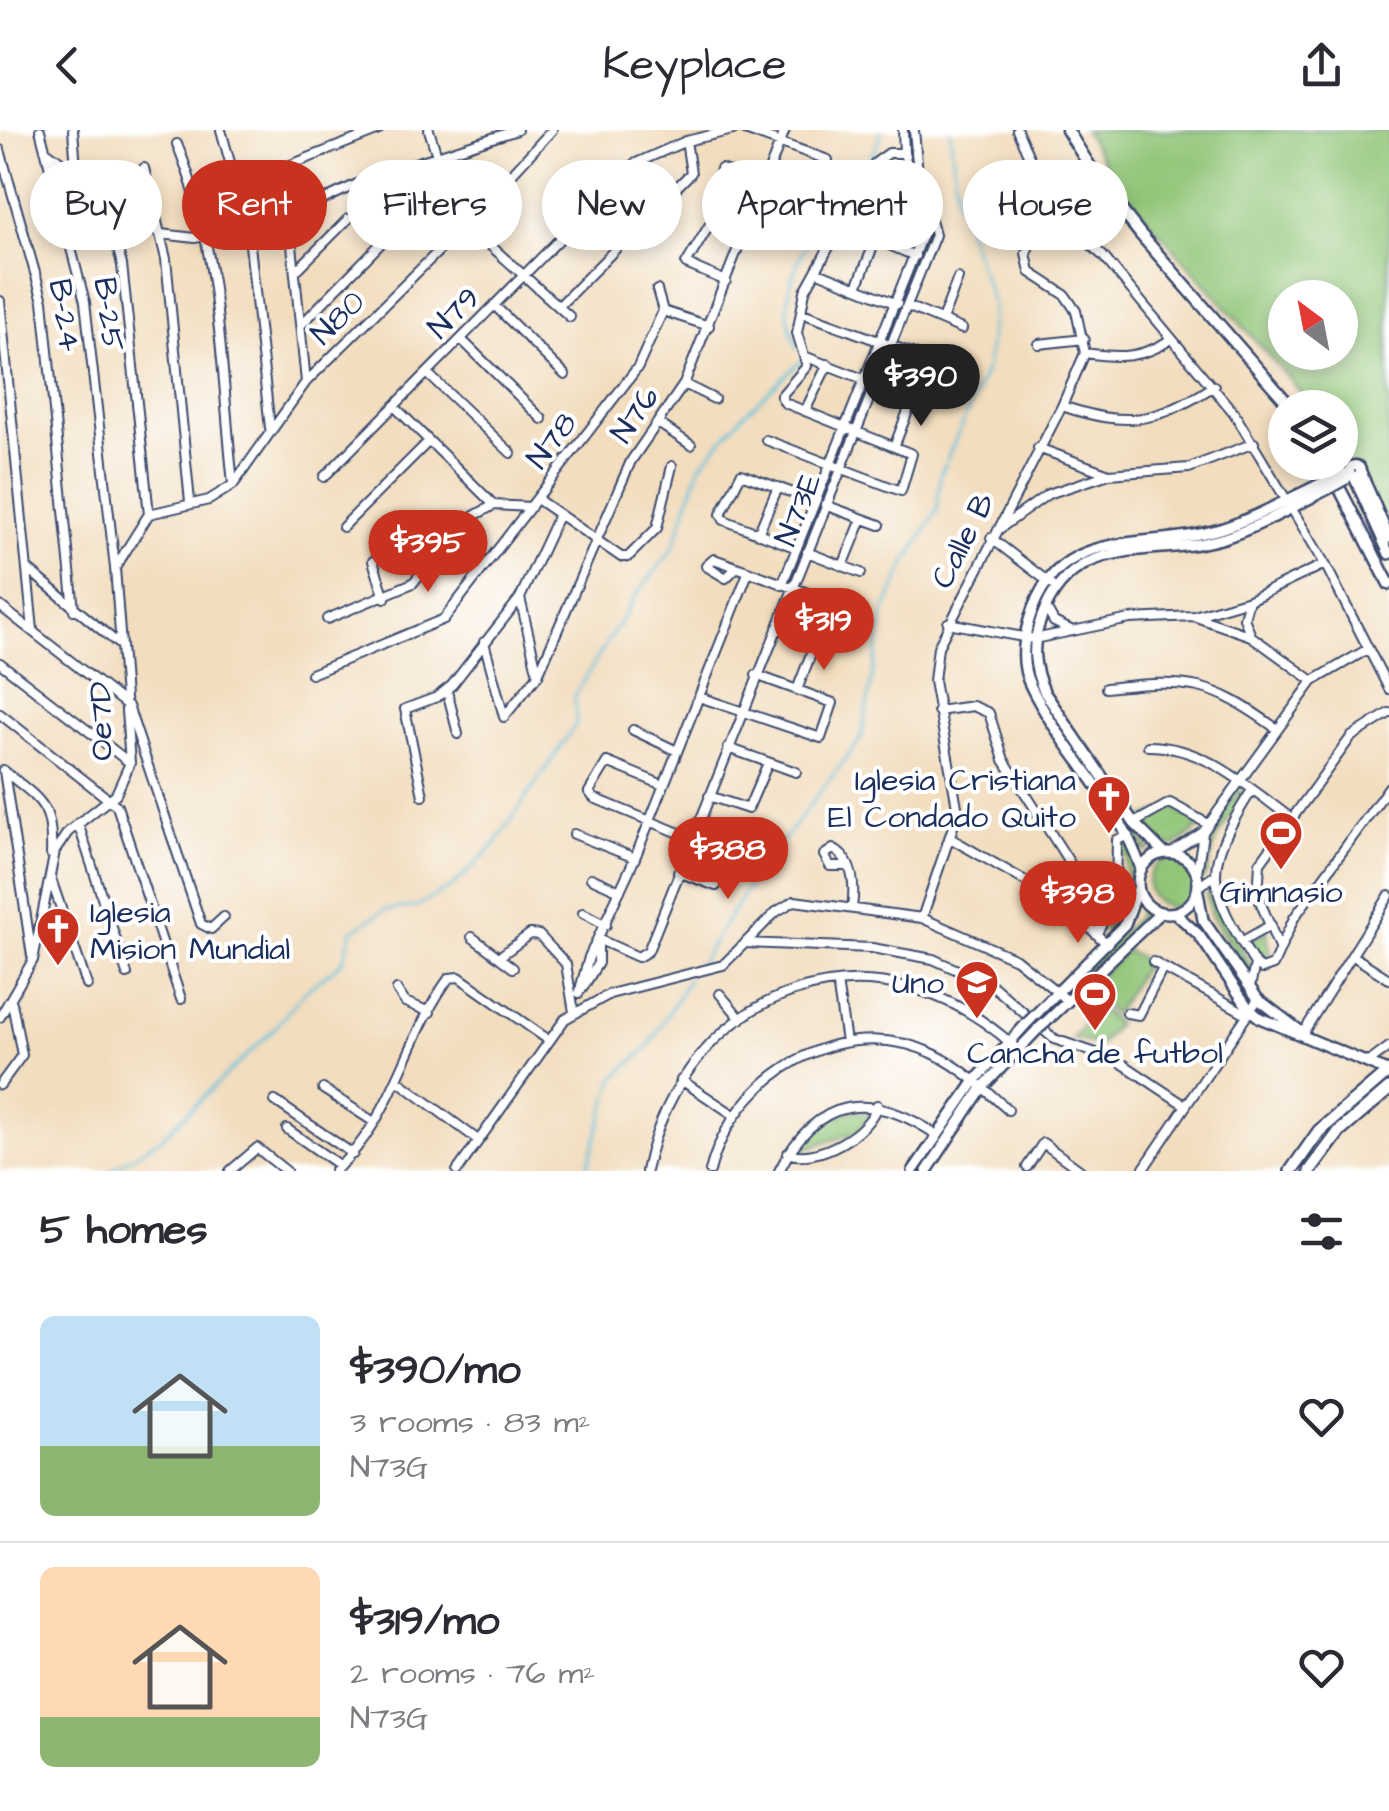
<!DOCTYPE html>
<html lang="en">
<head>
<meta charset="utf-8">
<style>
	:root { --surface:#fff; --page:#f7f7f7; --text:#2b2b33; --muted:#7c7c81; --line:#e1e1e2; --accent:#c8321e }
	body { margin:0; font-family:"Architects Daughter",sans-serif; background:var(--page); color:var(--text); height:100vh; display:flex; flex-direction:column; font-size:38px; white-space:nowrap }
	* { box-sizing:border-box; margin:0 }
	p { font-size:32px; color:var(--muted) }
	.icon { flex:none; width:55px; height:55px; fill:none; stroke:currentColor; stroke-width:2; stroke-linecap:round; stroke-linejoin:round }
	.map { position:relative; height:1041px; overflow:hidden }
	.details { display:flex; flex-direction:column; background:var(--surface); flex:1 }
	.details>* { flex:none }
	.guide { position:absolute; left:30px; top:30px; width:1330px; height:90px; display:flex; gap:20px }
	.needle { width:65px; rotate:328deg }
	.fabs { position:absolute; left:1268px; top:150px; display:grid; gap:20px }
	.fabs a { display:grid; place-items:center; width:90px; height:90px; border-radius:50%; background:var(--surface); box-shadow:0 5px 15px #0003; font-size:50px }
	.price { position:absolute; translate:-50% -85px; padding:0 22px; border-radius:35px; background:var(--accent); color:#fff; font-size:32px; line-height:65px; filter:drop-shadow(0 2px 5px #0008) }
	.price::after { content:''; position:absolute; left:50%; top:60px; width:30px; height:22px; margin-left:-15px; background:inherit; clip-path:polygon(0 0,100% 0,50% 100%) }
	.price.on { background:#222; color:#fff }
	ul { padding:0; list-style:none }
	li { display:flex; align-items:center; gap:30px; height:250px; padding:0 40px }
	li+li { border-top:2px solid var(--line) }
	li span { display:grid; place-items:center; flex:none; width:280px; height:200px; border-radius:15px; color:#555 }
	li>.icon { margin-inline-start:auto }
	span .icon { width:120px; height:120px; fill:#fffc; stroke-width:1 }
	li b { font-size:42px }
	h2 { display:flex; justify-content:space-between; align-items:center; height:120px; padding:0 40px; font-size:42px }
	.tag { padding:0 35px; border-radius:45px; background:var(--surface); box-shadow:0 5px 15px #0003; font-size:35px; line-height:90px }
	.tag.on { background:var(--accent); color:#fff }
	header { display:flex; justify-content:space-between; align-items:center; height:130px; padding:0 40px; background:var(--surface); font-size:45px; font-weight:600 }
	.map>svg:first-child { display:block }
</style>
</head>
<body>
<header><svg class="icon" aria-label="back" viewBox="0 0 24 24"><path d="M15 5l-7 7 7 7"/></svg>Keyplace<svg class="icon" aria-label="share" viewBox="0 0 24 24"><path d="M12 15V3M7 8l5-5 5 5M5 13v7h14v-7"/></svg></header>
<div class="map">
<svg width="1389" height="1041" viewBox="0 0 1389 1041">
	<rect width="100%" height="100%" fill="#fff"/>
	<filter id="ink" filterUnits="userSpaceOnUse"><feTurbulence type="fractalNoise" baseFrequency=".01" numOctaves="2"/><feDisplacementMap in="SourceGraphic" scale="20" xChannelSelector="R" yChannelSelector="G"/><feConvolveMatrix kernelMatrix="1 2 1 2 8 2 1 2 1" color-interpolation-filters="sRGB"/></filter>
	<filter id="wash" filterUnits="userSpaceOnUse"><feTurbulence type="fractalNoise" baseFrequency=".0048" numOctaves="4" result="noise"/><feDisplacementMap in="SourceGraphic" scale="40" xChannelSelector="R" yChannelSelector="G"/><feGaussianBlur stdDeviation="2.25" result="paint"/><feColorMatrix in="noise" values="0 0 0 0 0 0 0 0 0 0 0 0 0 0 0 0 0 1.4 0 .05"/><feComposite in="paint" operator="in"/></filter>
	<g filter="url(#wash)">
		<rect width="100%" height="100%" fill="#f2ddbe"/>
		<!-- green -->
		<path fill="#91c577" stroke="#567a6a" stroke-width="2.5" fill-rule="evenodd" d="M1084 0H1389V428L1340 330V278L1314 277 1118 55ZM1285 168H1340V222H1285Z
			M1032 516 1044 565 1150 720 1146 722C1109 668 1032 580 1027 517Z
			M1239 660 1246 663 1216 708 1206 746 1201 749 1208 704Z
			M1173 677 1201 696 1176 716 1164 715 1142 689Z
			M1129 709C1139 745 1138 776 1112 805L1103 800 1129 754 1124 716Z
			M1148 753a24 24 0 1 1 48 0a24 24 0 1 1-48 0Z
			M1213 760 1217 779 1252 836 1246 841 1211 785 1206 764Z
			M1141 772 1155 785 1073 860 1068 859 1137 787Z
			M1267 801 1270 828 1260 831 1250 811Z
			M1126 820 1147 831 1114 885 1087 859Z
			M1098 877 1117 894 1100 915 1072 909Z
			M850 980 872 983 858 1002 798 1021 814 998Z"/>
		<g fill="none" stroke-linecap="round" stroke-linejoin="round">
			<!-- stream -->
			<path stroke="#5fc0dd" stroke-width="2.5" d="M798 219C769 161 809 103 845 59 860 41 878 24 881 0
				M697 838 751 752 861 609 884 483 906 433 937 381 940 345 987 237 993 175 957 70 950 0
				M110 1041 161 1008 274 899 303 863 343 831 352 801 385 780 415 777 453 756 493 717 576 594 575 565 595 532 637 464 673 419 700 336 742 286 802 230
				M586 1041 614 949 649 916 689 848"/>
		</g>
	</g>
	<g filter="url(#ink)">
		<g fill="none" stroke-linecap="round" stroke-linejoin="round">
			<defs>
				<path id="minor" d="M73 0 76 38
					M221 0 248 97 270 298
					M745 0 828 30
					M1017 0 1042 56 1051 96
					M177 14C221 120 221 241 233 354
					M0 20 43 171 74 480
					M45 20 161 104 195 108 289 86 372 47 517 0
					M144 38 166 129 190 372
					M240 55 379 0
					M102 59 122 135 149 384
					M861 59 921 84
					M433 64 570 187
					M289 86 306 252
					M839 94 915 126
					M295 142 348 89
					M818 142 897 174
					M726 151 686 134 713 89 721 39 797 68
					M857 157 876 109
					M657 160 663 181 709 196
					M0 171 33 500
					M495 176 565 245
					M559 176 691 43 686 11
					M907 176 962 199
					M802 183 936 232
					M942 190 958 148
					M301 195 440 53 443 45 429 0
					M462 210 542 289
					M1039 214 1084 209
					M1085 223C1118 228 1143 229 1171 209
					M804 226 866 250
					M427 243 511 323
					M877 252 924 272
					M684 254 714 269
					M394 276 494 375 531 377
					M1062 276C1127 298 1157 293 1214 256
					M805 281 828 234
					M658 293 691 315
					M766 310 901 361 912 324 785 273 781 266 807 236 797 203 805 161 875 33 889 23H904
					M894 317 913 268
					M1038 318 1109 344 1189 338 1254 313
					M324 347 634 34 686 11 733 0
					M537 369 621 427H628L657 398 672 336
					M825 375 880 395
					M343 397 429 311
					M998 400 1048 364 1109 344
					M758 404 778 357
					M412 405 424 443
					M991 408 1051 454
					M797 418 724 390 721 384 741 344 815 371
					M807 422 861 443
					M373 431 385 468
					M843 436 862 389
					M115 438 149 384 209 370 233 355 306 252 467 93 552 0
					M736 438 726 448 706 436 714 429 841 475
					M29 440 121 516
					M782 455 924 100 904 23 903 0
					M520 468 538 545
					M1249 470 1244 488 1251 506
					M0 476 128 576 201 794 211 799 224 787
					M1046 478 1054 492 1071 500
					M1196 487 1251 506 1313 551
					M327 489 413 453 461 393 494 375
					M948 493 1034 509 1130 489 1194 486 1249 470 1325 434
					M777 498 835 517
					M484 512 504 587 538 545 631 331 684 254 785 0
					M0 533 130 633
					M311 544 444 489 638 237 663 181
					M1106 558C1188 549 1210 550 1277 599
					M797 560 816 511
					M447 561 458 604
					M699 567 821 608 833 573 756 545
					M938 581 973 576 989 583 1004 630 1073 738V755L1062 772
					M0 584 117 676 181 869
					M633 600 677 621
					M1148 616C1205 616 1248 657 1292 689
					M728 618 796 642
					M3 640C41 671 53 673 51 724
					M4 641 32 826
					M663 655 607 632 589 662 594 668 740 728 716 756 678 742
					M423 666 405 579 437 567 452 555 520 468 559 384
					M709 666 748 679 768 633
					M78 693 127 844
					M1134 693 1170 673 1208 694
					M574 704 635 728
					M950 708 1062 772 1107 814
					M1171 723 1203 702 1313 551 1368 519
					M846 736H830L824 725 833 719C854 730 855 757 852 778
					M1197 743 1203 703
					M50 746 87 855
					M591 748 620 761
					M1199 756 1214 746
					M583 783 606 795
					M922 788 958 682 934 551 938 517 1062 276 1085 223 1076 181 1065 165 1030 142 1026 123 1033 107 1051 96 1078 103 1103 126 1234 283 1325 434 1389 559
					M1097 803 1116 768 1117 710 1128 705
					M472 807 513 838
					M600 810 638 827 648 821 935 105 918 44 914 0
					M1241 812 1271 795
					M746 813 872 818 933 829 993 856 1054 909 1117 930 1186 976
					M1279 818 1258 766 1260 733 1351 607 1389 583
					M1353 826 1389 849
					M499 827 530 804 539 805 566 834 574 882
					M1153 832 1245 883
					M1255 834 1262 839 1273 835 1294 788 1389 657
					M837 852 846 912
					M1250 857 1255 834C1206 755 1201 740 1252 660
					M582 859 598 833V815
					M397 860 405 872 430 882
					M579 863 589 827 635 728 748 443
					M720 864 741 889
					M1127 883 1139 885 1163 838
					M0 887 33 830 55 721 68 702 116 664 130 633 115 438 85 172 40 0
					M1303 903 1389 766
					M1369 932 1389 917
					M397 950 478 1010
					M681 950 734 985
					M0 955 22 925 12 873
					M323 959 374 992
					M275 971 353 1024
					M287 999 340 1036
					M788 1023C816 1034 870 1003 877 975
					M1027 1037 1043 1013 1081 1041
					M230 1041 257 1018 286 1041
					M334 1041C393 992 405 908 449 848L459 847 547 909
					M457 1041 565 889 610 864 723 835 776 782 794 771 922 788 1016 829 1067 870
					M646 1041C685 855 877 788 1017 919
					M710 1041C734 947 840 880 934 924 961 937 986 960 1008 980
					M779 1041C817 965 872 961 937 1005
					M1142 1041 1258 869"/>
				<path id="tertiary" d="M1349.5 341a5.5 5.5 0 1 1 11 0a5.5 5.5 0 1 1-11 0Z
					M1361 342 1389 408
					M1354 347 1389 424
					M1138 753a30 30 0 1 1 60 0a30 30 0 1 1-60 0Z
					M1164 723 1134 693 1045 563C1033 538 1031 516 1041 489 1073 400 1151 430 1224 408 1260 397 1294 376 1328 359
					M1141 739C1119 671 1062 620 1031 557 1020 536 1023 511 1029 490 1057 392 1144 422 1220 399 1256 388 1290 368 1324 352
					M1198 762 1203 790 1258 869 1303 903
					M1175 783 1199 805 1249 879 1260 888 1389 942
					M1037 883 1125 794 1138 759
					M1045 893 1160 783
					M913 1041 974 952 1026 894
					M927 1041 982 958 1038 899"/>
				<path id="secondary" d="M1067 0 1101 54 1141 105 1292 278
					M1326 332 1389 454"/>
				<path id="primary" d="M1291 1041 1319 1001 1389 941
					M1310 1041 1339 1002 1389 959"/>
			</defs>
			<!-- minor casing -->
			<use href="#minor" stroke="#3b496c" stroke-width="12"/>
			<!-- tertiary casing -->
			<use href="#tertiary" stroke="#3b496c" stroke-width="14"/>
			<!-- secondary casing -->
			<use href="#secondary" stroke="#3b496c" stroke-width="15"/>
			<!-- primary casing -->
			<use href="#primary" stroke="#3b496c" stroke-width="16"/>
			<!-- minor -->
			<use href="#minor" stroke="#fff" stroke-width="8"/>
			<!-- tertiary -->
			<use href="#tertiary" stroke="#fff" stroke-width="9"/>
			<!-- secondary -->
			<use href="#secondary" stroke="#fff" stroke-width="10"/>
			<!-- primary -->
			<use href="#primary" stroke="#fff" stroke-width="11"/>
			<defs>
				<path id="tertiary-bridge" d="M1324 352 1343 343
					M1328 359 1346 349
					M1026 894 1037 883
					M1038 899 1045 893"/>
			</defs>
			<!-- tertiary-bridge casing -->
			<use href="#tertiary-bridge" stroke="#3b496c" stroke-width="14" stroke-linecap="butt"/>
			<!-- tertiary-bridge -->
			<use href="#tertiary-bridge" stroke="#fff" stroke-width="9"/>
		</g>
	</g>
	<!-- icons -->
	<defs>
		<symbol id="church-pin" viewBox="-11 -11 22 30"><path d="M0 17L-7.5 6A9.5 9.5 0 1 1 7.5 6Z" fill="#c8321e" stroke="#fff"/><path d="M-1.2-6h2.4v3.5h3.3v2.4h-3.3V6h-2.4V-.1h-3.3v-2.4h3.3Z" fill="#fff"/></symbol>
		<symbol id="stadium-pin" viewBox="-11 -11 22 30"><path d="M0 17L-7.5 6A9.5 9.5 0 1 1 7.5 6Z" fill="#c8321e" stroke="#fff"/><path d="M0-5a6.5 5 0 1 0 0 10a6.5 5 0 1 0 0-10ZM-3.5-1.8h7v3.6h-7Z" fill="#fff"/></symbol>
		<symbol id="university-pin" viewBox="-11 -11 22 30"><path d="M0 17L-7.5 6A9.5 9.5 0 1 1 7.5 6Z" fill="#c8321e" stroke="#fff"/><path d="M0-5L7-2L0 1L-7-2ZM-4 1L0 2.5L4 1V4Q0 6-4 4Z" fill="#fff"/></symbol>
	</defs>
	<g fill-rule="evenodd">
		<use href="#church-pin" x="1084" y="642" width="50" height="68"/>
		<use href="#stadium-pin" x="1256" y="678" width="50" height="68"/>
		<use href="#church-pin" x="33" y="774" width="50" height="68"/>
		<use href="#university-pin" x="952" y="827" width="50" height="68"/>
		<use href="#stadium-pin" x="1070" y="839" width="50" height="68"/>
	</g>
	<g text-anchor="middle" stroke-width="8" stroke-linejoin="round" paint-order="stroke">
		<!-- street labels -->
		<g font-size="32" fill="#1b2f5e" stroke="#fff">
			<text transform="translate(453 182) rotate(-45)" y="11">N79</text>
			<text transform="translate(110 184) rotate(83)" y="11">B-25</text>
			<text transform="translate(66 185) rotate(81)" y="11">B-24</text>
			<text transform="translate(337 187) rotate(-45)" y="11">N80</text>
			<text transform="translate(634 284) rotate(-56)" y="11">N76</text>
			<text transform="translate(551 310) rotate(-53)" y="11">N78</text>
			<text transform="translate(797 379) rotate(-68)" y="11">N73E</text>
			<text transform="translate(962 410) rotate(-63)" y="11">Calle B</text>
			<text transform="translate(100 591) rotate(-91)" y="11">Oe7D</text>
		</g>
		<!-- poi labels -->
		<g font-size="32" fill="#1b2f5e" stroke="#fff" text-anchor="end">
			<text x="1076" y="660">Iglesia Cristiana<tspan x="1076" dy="37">El Condado Quito</tspan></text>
			<text x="1281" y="772" text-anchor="middle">Gimnasio</text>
			<text x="90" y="792" text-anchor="start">Iglesia<tspan x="90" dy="37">Mision Mundial</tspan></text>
			<text x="944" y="863">Uno</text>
			<text x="1095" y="933" text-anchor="middle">Cancha de futbol</text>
		</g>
	</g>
</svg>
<div class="fabs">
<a><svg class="needle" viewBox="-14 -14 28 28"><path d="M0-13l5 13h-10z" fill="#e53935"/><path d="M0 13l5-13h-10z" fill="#7c7c81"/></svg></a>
<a><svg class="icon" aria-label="layers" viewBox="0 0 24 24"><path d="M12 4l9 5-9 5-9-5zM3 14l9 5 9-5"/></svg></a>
</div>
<b class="price on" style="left:921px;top:299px">$390</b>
<b class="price" style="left:428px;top:465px">$395</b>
<b class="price" style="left:824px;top:543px">$319</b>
<b class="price" style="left:728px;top:772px">$388</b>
<b class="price" style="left:1078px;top:816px">$398</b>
<div class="guide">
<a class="tag">Buy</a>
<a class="tag on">Rent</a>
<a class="tag">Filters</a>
<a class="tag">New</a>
<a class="tag">Apartment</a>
<a class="tag">House</a>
</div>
</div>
<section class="details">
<h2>5 homes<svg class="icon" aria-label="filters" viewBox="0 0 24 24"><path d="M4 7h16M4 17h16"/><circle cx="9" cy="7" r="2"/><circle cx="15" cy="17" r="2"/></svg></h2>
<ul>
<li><span style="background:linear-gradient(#bfe0f5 65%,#8fb573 0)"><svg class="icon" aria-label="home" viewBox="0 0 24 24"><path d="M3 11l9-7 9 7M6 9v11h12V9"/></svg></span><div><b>$390/mo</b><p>3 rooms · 83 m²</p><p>N73G</p></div><svg class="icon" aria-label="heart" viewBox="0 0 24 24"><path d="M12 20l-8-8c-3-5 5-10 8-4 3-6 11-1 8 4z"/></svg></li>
<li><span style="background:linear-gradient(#ffd9b3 75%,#8fb573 0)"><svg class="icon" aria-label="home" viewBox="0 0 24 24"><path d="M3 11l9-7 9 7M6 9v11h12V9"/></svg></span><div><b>$319/mo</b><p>2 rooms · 76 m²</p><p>N73G</p></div><svg class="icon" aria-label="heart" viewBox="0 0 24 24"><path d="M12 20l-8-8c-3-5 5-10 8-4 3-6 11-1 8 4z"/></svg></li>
</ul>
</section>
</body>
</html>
